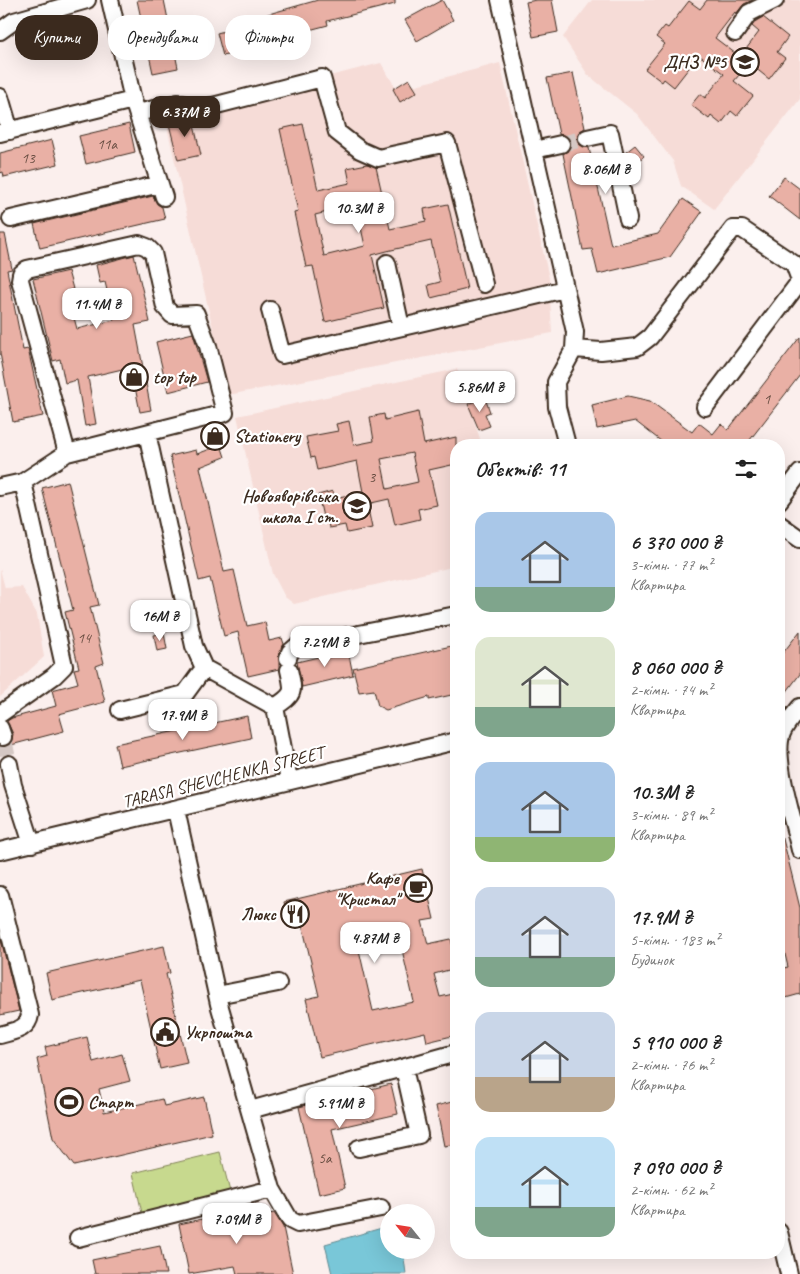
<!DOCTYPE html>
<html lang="uk">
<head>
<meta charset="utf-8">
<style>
	:root { --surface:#fff; --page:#f6f6f6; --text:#222; --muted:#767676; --accent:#3b2a1e }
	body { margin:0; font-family:Caveat,sans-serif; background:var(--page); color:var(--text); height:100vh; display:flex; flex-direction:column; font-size:19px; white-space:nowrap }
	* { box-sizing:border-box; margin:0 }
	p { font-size:16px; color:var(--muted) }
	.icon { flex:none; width:28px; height:28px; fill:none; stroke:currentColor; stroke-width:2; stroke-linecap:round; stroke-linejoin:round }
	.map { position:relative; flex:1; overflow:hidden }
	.details { position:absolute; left:450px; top:439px; width:335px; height:820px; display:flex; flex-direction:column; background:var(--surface); border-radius:20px; box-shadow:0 5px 20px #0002 }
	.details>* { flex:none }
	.top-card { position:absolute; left:15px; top:15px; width:360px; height:45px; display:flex; gap:10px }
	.needle { width:32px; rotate:300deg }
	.controls { position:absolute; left:380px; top:1204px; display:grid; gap:10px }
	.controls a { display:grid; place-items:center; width:55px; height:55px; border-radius:50%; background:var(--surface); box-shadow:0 5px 20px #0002; font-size:25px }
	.price { position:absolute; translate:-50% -42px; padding:0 11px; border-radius:10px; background:#fff; color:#222; font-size:16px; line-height:32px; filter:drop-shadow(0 1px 2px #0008) }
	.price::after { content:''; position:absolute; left:50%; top:30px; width:15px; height:11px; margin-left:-8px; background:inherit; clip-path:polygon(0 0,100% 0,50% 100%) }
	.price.on { background:var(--accent); color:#fff }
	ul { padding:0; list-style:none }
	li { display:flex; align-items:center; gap:15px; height:125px; padding:0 25px }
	li span { display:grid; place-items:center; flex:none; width:140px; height:100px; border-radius:15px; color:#555 }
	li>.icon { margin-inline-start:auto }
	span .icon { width:60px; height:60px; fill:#fffc; stroke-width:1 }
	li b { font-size:21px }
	h2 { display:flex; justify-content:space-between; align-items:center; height:60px; padding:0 25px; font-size:21px }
	.chip { padding:0 18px; border-radius:20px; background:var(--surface); box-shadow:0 5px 20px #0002; font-size:18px; line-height:45px }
	.chip.on { background:var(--accent); color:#fff }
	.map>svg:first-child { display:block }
</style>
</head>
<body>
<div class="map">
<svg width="800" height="1274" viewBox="0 0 800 1274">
	<rect width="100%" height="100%" fill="#fbefed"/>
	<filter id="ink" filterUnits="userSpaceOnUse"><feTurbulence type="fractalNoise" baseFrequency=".02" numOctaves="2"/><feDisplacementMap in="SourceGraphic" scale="10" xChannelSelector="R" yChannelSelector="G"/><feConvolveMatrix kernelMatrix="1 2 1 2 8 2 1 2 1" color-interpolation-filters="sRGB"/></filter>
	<g filter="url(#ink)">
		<!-- built -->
		<path fill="#f6dcd7" d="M592 0H800V99L714 209 681 186 673 161 637 114 588 75 563 37Z
			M381 63 397 90 500 63 549 278 552 333 228 395 165 118Z
			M457 369 482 445H456V566L294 604 285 597 273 574 237 416Z
			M0 569 5 588 22 587 37 614 44 657 0 697Z"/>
		<!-- green -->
		<path fill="#c7d98e" stroke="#818256" d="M220 1152 230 1192 142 1213 133 1173Z"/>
		<!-- water -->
		<path fill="#79c7d8" stroke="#60888e" d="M389 1226V1250H403L406 1274H332L325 1244Z"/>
		<!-- building -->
		<path fill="#e9b0a5" stroke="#3b2a1e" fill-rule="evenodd" d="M137 0H164L178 68 153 73Z
			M318 0H395V4L327 21 328 25 275 39 276 42 223 56 217 33 266 20 265 15Z
			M442 0 453 20 417 41 405 20Z
			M536 0H552L558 32 533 37 526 2Z
			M707 0H753L744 4 736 14 735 12 715 38 740 57 759 32 752 26 756 21 763 17 788 37 777 52 785 58 769 79 749 63 734 81 753 96 737 116 731 111 721 124 711 116 709 119 691 105 700 94 705 98 724 74 699 55 674 87 664 79 662 82 645 69 665 44 656 37 665 26 668 28 689 1 700 9Z
			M573 73 585 128 580 131 577 140 580 145 589 148 611 245 658 234 683 199 702 212 670 257 598 274 592 249 583 250 563 154 568 151 571 142 568 137 559 134 547 78Z
			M409 79 417 92 400 102 393 89Z
			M188 116 192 117 201 155 178 160 168 120Z
			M129 124 135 152 86 164 79 136Z
			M303 124 318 190 350 183 347 168 367 164 376 167 390 229 426 221 424 209 448 204 467 289 431 298 428 285 440 282 431 241 387 251 372 255 384 308 325 322 313 266 306 267 294 213 298 212 280 129ZM356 205 365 246 324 256 315 215Z
			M52 140 58 164 4 177 3 172 0 173V153Z
			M635 145 644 156 635 164 625 153Z
			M784 177 800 189V220L769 196Z
			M153 196 157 204 162 207 165 219 40 248 34 224Z
			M0 234H5L12 269 7 270 23 350 28 349 43 416 13 422 0 353Z
			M134 255 150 322 135 325 151 410 140 412 131 367 88 377 96 424 85 426 77 380 65 383 60 359 53 361 33 279 68 271 73 289 67 291 77 329 114 320 105 282 100 283 96 265Z
			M193 333 207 382 168 392 156 342Z
			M800 337V375L746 445H666L635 421 597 429 592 405 628 396 650 401 692 432 699 423 713 434 721 424 728 430Z
			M485 398 490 412 485 414 490 426 479 430 468 404Z
			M418 412 424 444 456 437V464L429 470 437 505 418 509 420 519 395 525 389 499 367 504 372 528 347 533 345 525 329 528 327 516 323 517 318 495 333 491 334 498 363 492 357 461 317 470 314 457 311 458 306 437 338 431 336 424 349 421 354 445 374 441 370 417 384 414 385 420ZM412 453 418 482 387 489 381 459Z
			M221 445 225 457 200 467 224 572 234 570 247 626 265 622 269 641 282 638 284 644 279 655V669L248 676 238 632 224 636 210 578 199 581 170 456 196 450 197 454Z
			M68 481 99 605 90 607 104 663 96 666 105 702 59 714 64 731 11 745 13 734 7 721 12 718 56 706 52 690 78 683 74 669 79 668 65 612 73 610 42 488Z
			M800 631V674L779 702V658Z
			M164 633 167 649 157 651 154 635Z
			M456 645V694L429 700V697L386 710 378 706 374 690 359 692 353 668Z
			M348 650 353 675 302 687 297 662Z
			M247 716 251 738 120 766 115 744Z
			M779 839H783L800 908V994L782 999 779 988V969L788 967 779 929Z
			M422 869 434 919 422 921 428 944 451 939 456 960V968L434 974 440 997 453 994 456 1008V1024L453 1025 456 1035 427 1042 425 1032 320 1057 306 999 319 996 302 924 290 927 284 902ZM397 928 414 1002 373 1011 356 937Z
			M0 936 19 1011 0 1015Z
			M164 946 170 973 166 974 187 1063 160 1069 140 980 52 1000 46 973Z
			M87 1037 93 1062 122 1054 130 1081 99 1089 104 1112 162 1099 164 1106 204 1097 212 1134 74 1166 53 1138 37 1059 47 1056 45 1047Z
			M391 1084 398 1114 332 1129 345 1188 319 1194 299 1107Z
			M456 1101V1144L444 1146 436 1106Z
			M240 1211 242 1220 274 1213 283 1227 293 1274H237L235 1266 189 1274 179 1224Z
			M160 1246 166 1274H95L92 1260Z"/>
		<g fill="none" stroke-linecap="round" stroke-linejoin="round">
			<!-- minor-tunnel -->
			<path stroke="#d5c8c4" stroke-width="16" stroke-dasharray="16 8" stroke-linecap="butt" d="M561 144 587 138
				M4 739 9 764"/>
			<defs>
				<path id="minor" d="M110 0 133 100 164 197
					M500 0 575 332 574 349 556 382 557 407 567 445
					M0 31 14 21 87 0
					M735 33 749 13 775 0
					M0 97 10 131
					M138 113 178 103 201 109 322 78 337 132 360 150 378 158 447 143 484 284
					M0 133 133 100
					M587 138 610 133 628 219
					M534 150 561 144
					M11 219 160 184
					M387 263 401 327
					M270 310 282 355 565 289
					M574 349 601 351 637 347 650 337 733 229H742L794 264 800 280
					M705 407 800 281
					M147 433 194 646 204 668 275 707 289 780
					M0 487 23 482 67 453 225 413 208 346 196 314 172 315 165 307 153 253 147 247 139 244 27 269 21 274 20 280 67 453
					M779 501 800 473
					M779 524 800 539
					M288 658 290 652 297 646 456 615
					M275 707C295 694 294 692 289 670
					M800 707C794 715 786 723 782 733 772 757 794 822 800 850
					M120 710 185 694 204 668
					M0 714 54 676 64 666 23 482
					M0 728 3 737
					M9 764 13 785 32 844
					M0 851 456 741
					M0 895 30 1015C28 1030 13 1031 0 1035
					M217 995 278 983
					M250 1110 456 1053
					M359 1148 419 1135 404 1068
					M272 1189 290 1220 298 1224 381 1208
					M779 1232 789 1274
					M78 1238 272 1189 219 1004 176 810"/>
			</defs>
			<!-- minor casing -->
			<use href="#minor" stroke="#3b2a1e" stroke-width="20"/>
			<!-- minor -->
			<use href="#minor" stroke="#fff" stroke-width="16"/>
		</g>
	</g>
	<!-- icons -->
	<defs>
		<symbol id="school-ring" viewBox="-11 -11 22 22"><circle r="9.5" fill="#fff" stroke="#3b2a1e" stroke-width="1.5"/><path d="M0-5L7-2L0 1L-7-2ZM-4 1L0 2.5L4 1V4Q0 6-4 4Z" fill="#3b2a1e"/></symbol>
		<symbol id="shop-ring" viewBox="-11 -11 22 22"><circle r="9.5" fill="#fff" stroke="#3b2a1e" stroke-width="1.5"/><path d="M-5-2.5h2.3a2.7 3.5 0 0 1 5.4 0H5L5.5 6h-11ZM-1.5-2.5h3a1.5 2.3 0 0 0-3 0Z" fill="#3b2a1e"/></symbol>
		<symbol id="cafe-ring" viewBox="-11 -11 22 22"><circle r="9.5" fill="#fff" stroke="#3b2a1e" stroke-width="1.5"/><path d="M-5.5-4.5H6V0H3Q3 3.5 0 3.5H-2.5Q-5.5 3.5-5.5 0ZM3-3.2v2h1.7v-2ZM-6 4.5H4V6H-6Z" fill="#3b2a1e"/></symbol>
		<symbol id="restaurant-ring" viewBox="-11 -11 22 22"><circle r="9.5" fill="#fff" stroke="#3b2a1e" stroke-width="1.5"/><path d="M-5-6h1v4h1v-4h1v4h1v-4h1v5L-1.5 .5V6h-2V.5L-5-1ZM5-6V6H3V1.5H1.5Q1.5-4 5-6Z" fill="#3b2a1e"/></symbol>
		<symbol id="civic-ring" viewBox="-11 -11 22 22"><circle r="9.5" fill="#fff" stroke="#3b2a1e" stroke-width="1.5"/><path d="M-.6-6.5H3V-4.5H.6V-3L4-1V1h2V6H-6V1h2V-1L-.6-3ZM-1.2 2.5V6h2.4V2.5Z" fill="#3b2a1e"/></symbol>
		<symbol id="stadium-ring" viewBox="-11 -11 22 22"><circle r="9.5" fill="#fff" stroke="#3b2a1e" stroke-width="1.5"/><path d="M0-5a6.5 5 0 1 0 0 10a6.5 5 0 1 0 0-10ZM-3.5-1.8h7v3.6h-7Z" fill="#3b2a1e"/></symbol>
	</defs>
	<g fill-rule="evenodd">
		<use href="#school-ring" x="729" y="46" width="32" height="32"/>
		<use href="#shop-ring" x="118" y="361" width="32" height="32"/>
		<use href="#shop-ring" x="199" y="420" width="32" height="32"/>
		<use href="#school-ring" x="341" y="490" width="32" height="32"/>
		<use href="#cafe-ring" x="402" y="872" width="32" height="32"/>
		<use href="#restaurant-ring" x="279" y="898" width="32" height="32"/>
		<use href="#civic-ring" x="149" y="1016" width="32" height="32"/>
		<use href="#stadium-ring" x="53" y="1086" width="32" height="32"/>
	</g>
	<g text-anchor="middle" stroke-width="4.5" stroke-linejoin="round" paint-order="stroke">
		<!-- number labels -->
		<g font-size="15" fill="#664c40">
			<text x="107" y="149">11а</text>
			<text x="28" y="163">13</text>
			<text x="767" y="404">1</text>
			<text x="372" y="482">3</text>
			<text x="84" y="643">14</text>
			<text x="325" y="1163">5а</text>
		</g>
		<!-- poi labels -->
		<g font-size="18" font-weight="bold" fill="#3b2a1e" stroke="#fff" text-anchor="end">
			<text x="726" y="68">ДНЗ №5</text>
			<text x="153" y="383" text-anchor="start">top top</text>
			<text x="234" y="442" text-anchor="start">Stationery</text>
			<text x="338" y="502">Новояворівська<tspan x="338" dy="21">школа І ст.</tspan></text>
			<text x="399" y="884">Кафе<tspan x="399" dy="21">"Кристал"</tspan></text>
			<text x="276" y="920">Люкс</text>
			<text x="184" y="1038" text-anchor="start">Укрпошта</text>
			<text x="88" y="1108" text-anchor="start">Старт</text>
		</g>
		<!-- street labels -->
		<g font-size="18" fill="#3b2a1e" stroke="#fff">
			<text transform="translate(223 777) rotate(-14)" y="6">TARASA SHEVCHENKA STREET</text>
		</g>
	</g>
</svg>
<div class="controls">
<a><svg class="needle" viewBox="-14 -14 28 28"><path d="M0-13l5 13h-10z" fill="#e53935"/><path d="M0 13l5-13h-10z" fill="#767676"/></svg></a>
</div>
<b class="price on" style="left:185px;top:138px">6.37M ₴</b>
<b class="price" style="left:606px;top:195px">8.06M ₴</b>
<b class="price" style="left:359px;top:234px">10.3M ₴</b>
<b class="price" style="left:97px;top:330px">11.4M ₴</b>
<b class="price" style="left:480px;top:413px">5.86M ₴</b>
<b class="price" style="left:160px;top:642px">16M ₴</b>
<b class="price" style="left:325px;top:668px">7.29M ₴</b>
<b class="price" style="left:183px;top:741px">17.9M ₴</b>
<b class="price" style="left:375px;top:964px">4.87M ₴</b>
<b class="price" style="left:340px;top:1129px">5.91M ₴</b>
<b class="price" style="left:237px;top:1245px">7.09M ₴</b>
<div class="top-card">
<a class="chip on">Купити</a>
<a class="chip">Орендувати</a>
<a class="chip">Фільтри</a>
</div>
<section class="details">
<h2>Об’єктів: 11<svg class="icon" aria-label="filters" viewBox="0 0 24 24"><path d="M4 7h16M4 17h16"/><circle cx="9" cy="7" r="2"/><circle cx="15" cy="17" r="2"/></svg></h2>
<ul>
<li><span style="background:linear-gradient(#a9c7e8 75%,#7fa58c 0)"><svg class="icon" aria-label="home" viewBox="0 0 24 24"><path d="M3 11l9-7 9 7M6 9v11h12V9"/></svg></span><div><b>6 370 000 ₴</b><p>3-кімн. · 77 m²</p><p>Квартира</p></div></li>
<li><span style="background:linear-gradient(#dfe7d0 70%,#7fa58c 0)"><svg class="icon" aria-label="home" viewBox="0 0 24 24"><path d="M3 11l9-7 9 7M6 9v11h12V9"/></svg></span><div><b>8 060 000 ₴</b><p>2-кімн. · 74 m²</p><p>Квартира</p></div></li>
<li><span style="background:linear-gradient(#a9c7e8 75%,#8fb573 0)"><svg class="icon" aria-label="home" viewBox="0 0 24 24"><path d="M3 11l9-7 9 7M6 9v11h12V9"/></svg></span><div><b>10.3M ₴</b><p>3-кімн. · 89 m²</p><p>Квартира</p></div></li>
<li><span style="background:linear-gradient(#c9d6e8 70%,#7fa58c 0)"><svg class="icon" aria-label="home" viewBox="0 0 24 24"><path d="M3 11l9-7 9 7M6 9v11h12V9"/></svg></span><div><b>17.9M ₴</b><p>5-кімн. · 183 m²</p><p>Будинок</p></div></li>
<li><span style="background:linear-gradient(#c9d6e8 65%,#b9a48a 0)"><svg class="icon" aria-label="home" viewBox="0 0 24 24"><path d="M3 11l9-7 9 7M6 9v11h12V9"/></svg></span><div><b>5 910 000 ₴</b><p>2-кімн. · 76 m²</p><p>Квартира</p></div></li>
<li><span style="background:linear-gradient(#bfe0f5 70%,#7fa58c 0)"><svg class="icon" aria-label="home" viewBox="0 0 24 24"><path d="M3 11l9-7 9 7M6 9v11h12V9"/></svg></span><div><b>7 090 000 ₴</b><p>2-кімн. · 62 m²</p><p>Квартира</p></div></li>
</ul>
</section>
</div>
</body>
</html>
